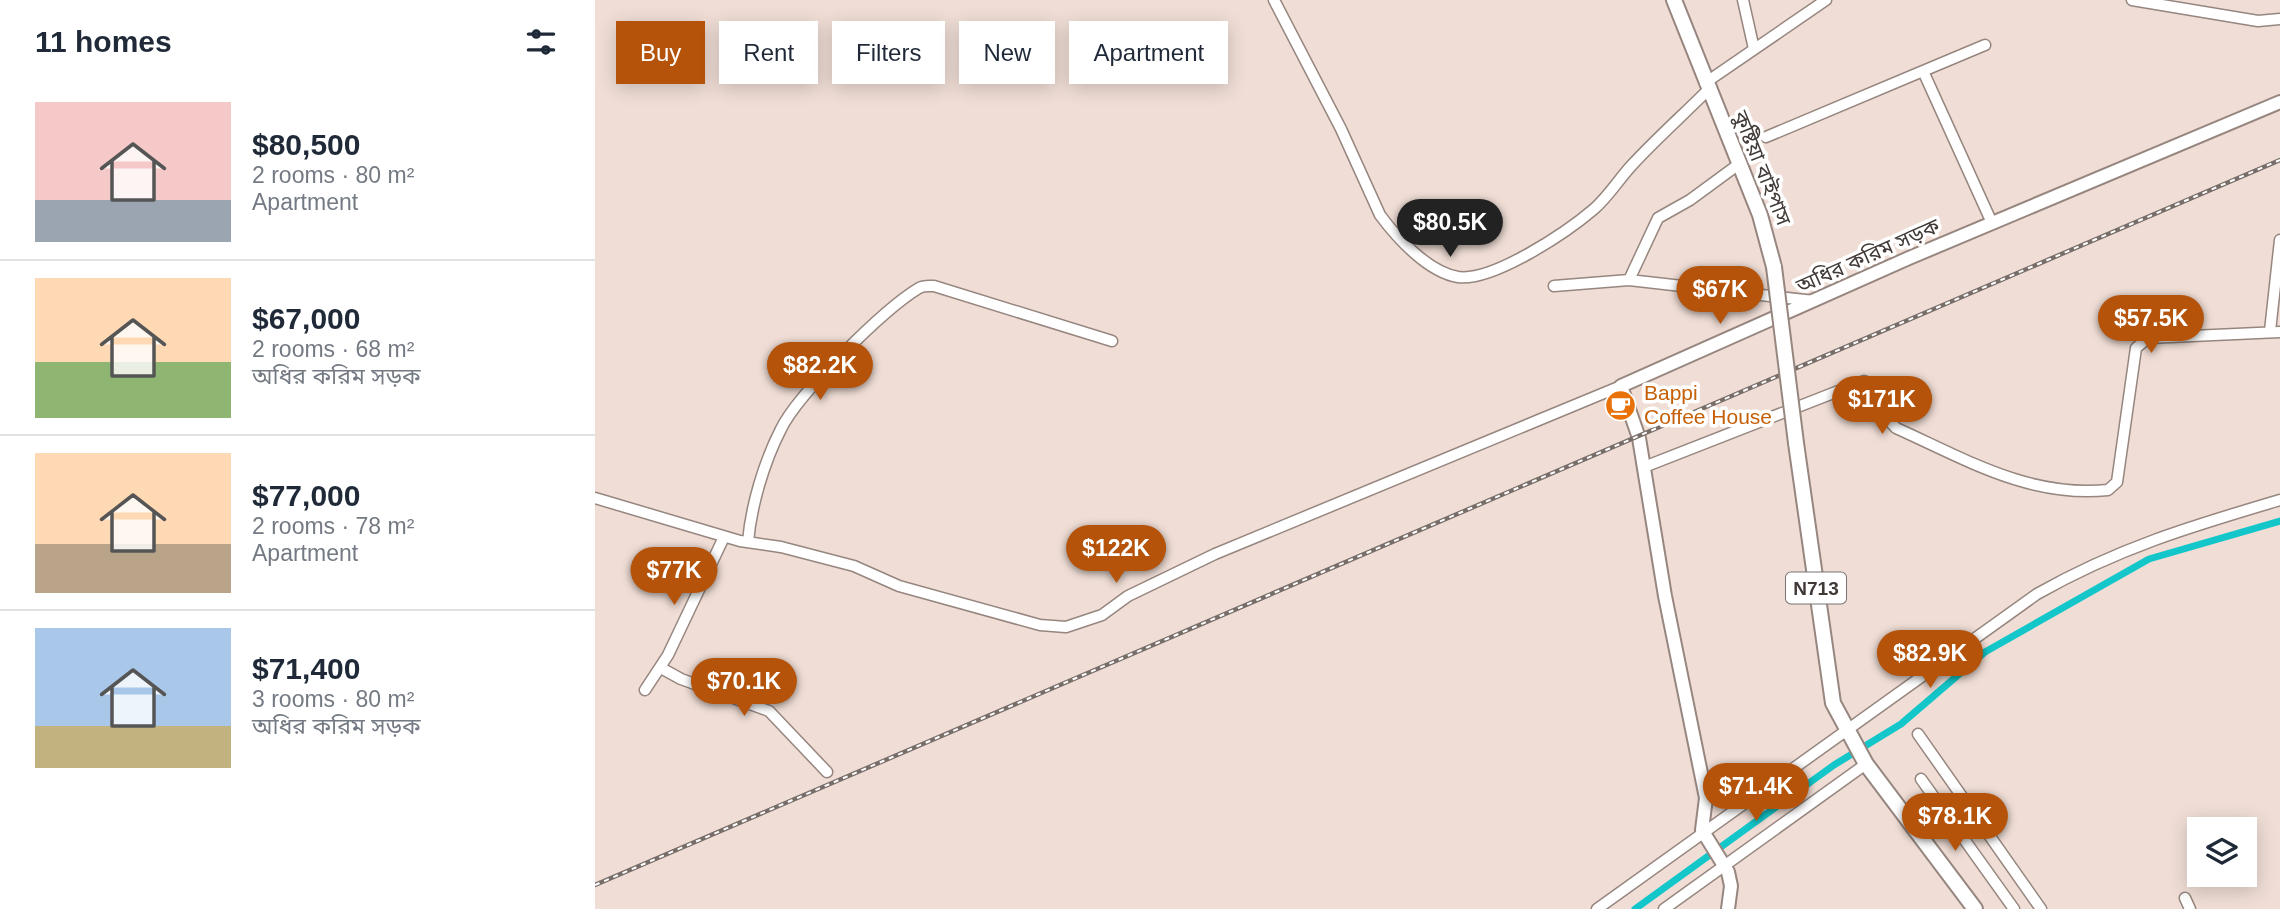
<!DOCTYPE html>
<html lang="en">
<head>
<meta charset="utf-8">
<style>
	:root { --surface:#fff; --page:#f6f6f7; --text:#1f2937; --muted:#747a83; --line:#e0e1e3; --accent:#b45309 }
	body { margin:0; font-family:Arial,"Noto Sans Bengali",sans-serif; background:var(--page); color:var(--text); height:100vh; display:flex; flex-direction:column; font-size:26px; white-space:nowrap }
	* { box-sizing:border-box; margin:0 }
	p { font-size:23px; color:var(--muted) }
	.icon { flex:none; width:38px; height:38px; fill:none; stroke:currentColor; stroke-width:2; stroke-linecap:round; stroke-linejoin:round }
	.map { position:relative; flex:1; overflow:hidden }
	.details { display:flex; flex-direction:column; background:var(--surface); width:595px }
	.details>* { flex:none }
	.banner { position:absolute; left:21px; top:21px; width:665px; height:63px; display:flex; gap:14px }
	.controls { position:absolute; left:1592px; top:817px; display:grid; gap:14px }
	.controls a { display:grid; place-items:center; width:70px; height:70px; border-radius:0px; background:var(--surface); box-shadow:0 4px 18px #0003; font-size:35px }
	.price { position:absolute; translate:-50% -60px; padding:0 16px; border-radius:24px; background:var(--accent); color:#fff; font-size:23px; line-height:46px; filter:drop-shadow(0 2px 4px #0008) }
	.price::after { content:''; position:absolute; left:50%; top:42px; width:21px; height:16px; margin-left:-10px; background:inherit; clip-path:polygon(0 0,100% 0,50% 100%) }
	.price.selected { background:#222; color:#fff }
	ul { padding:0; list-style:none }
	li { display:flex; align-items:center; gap:21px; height:175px; padding:0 35px }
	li+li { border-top:2px solid var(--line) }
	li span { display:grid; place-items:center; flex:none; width:196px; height:140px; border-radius:0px; color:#555 }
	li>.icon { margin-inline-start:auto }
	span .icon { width:84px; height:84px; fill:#fffc; stroke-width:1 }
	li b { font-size:30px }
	h2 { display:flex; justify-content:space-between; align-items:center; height:84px; padding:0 35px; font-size:30px }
	.chip { padding:0 24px; border-radius:0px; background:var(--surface); box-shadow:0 4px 18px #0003; font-size:24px; line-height:63px }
	.chip.selected { background:var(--accent); color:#fff }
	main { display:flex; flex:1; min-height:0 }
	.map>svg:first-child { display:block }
</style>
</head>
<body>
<main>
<section class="details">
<h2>11 homes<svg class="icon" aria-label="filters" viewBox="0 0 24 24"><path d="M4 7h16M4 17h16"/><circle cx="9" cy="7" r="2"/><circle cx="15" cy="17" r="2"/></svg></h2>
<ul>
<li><span style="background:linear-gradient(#f6c9c9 70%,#9aa5b1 0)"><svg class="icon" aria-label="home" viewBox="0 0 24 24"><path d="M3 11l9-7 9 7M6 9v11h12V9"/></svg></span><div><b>$80,500</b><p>2 rooms · 80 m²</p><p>Apartment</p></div></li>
<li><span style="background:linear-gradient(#ffd9b3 60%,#8fb573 0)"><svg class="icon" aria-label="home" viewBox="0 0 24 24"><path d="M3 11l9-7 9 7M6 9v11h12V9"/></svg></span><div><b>$67,000</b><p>2 rooms · 68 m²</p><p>অধির করিম সড়ক</p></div></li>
<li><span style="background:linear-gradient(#ffd9b3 65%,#b9a48a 0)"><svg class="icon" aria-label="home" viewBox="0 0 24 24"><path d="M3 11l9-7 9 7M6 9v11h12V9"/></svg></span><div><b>$77,000</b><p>2 rooms · 78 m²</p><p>Apartment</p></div></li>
<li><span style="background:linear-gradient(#a9c7e8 70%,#c2b280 0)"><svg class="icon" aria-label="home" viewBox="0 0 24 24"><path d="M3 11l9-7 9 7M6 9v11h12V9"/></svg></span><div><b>$71,400</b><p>3 rooms · 80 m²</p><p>অধির করিম সড়ক</p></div></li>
</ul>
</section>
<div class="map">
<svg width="1685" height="909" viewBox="0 0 1685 909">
	<rect width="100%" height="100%" fill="#f0ded6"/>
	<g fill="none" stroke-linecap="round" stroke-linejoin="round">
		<!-- canal -->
		<path stroke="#12c6c9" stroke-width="7" d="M1040 909 1239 765 1306 724 1390 652 1554 559 1685 521"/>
		<defs>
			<path id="minor" d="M679 0 746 129 785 215C802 238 833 272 863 277 898 282 972 232 999 209 1013 197 1024 179 1037 165 1061 139 1088 115 1113 90
				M1148 0 1159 49
				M1537 0 1663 21 1685 19
				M1328 71 1390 45
				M1110 83 1231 0
				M1171 137 1328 71 1397 223
				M1034 280 1063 218 1095 200 1144 164
				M959 286 1034 280 1219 301
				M1675 331 1685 240
				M1049 467 1269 381 1278 385 1288 414 1301 428C1370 459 1434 498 1513 490L1522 482 1541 348 1553 338 1685 332
				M0 498 145 541 186 547 259 566 304 586 445 625 471 627 507 615 533 596 620 554 1026 386
				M153 542C156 506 169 462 186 429 203 394 289 309 324 288 329 285 334 286 339 286L517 341
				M66 668 86 679 174 711 232 772
				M50 690 73 655 129 537
				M1323 734 1446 909
				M1326 779 1419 909
				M1590 898 1595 909
				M1002 909 1442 594C1523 548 1597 526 1685 500
				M1069 909 1271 764"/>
			<path id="major" d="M1133 909 1136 886 1133 872 1107 830 1111 798 1070 596 1044 438 1026 386 1314 258 1685 102"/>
			<path id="highway" d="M1079 0 1165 215 1179 267
				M1201 443 1238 703 1271 764 1380 909"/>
		</defs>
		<!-- minor casing -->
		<use href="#minor" stroke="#96867f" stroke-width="13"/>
		<!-- major casing -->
		<use href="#major" stroke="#96867f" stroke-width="16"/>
		<!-- highway casing -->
		<use href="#highway" stroke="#96867f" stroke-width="18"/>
		<!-- minor -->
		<use href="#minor" stroke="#fff" stroke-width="10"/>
		<!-- major -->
		<use href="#major" stroke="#fff" stroke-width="12"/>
		<!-- highway -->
		<use href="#highway" stroke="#fff" stroke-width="14"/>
		<defs>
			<path id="rail" d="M0 885 1685 160"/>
		</defs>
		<!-- rail casing -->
		<use href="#rail" stroke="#786e69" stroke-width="4.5"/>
		<!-- rail -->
		<use href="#rail" stroke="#fff" stroke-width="2" stroke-dasharray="5" stroke-linecap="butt"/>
		<defs>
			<path id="highway-bridge" d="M1179 267 1201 443"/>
		</defs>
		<!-- highway-bridge casing -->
		<use href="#highway-bridge" stroke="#96867f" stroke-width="18" stroke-linecap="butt"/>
		<!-- highway-bridge -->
		<use href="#highway-bridge" stroke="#fff" stroke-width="14"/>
	</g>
	<!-- icons -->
	<defs>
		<symbol id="cafe-disc" viewBox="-11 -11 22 22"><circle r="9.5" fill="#e8710a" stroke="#fff"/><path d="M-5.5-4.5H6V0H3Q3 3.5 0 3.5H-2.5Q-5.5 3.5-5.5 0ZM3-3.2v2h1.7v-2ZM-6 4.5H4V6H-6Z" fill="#fff"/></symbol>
	</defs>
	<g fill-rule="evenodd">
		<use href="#cafe-disc" x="1008" y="388" width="35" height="35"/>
	</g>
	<g text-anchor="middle" stroke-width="7" stroke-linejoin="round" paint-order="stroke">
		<!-- shield labels -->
		<rect fill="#fff" stroke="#797472" stroke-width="2" x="1191" y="572.5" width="60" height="31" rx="5"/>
		<g font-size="19" font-weight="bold" fill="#403936">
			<text x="1221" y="595">N713</text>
		</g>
		<!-- street labels -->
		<g font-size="21" fill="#403936" stroke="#fff">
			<text transform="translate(1167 168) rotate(68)" y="7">কুষ্টিয়া বাইপাস</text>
			<text transform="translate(1273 256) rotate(-24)" y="7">অধির করিম সড়ক</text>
		</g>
		<!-- food labels -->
		<g font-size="21" fill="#c56008" stroke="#fff" text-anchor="start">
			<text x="1049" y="400">Bappi<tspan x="1049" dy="24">Coffee House</tspan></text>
		</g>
	</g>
</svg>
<div class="controls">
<a><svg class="icon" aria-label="layers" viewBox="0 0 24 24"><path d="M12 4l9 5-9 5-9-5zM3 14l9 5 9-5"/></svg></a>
</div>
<b class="price selected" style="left:855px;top:259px">$80.5K</b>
<b class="price" style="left:1125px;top:326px">$67K</b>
<b class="price" style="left:1556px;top:355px">$57.5K</b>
<b class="price" style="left:225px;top:402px">$82.2K</b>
<b class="price" style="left:1287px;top:436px">$171K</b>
<b class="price" style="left:521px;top:585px">$122K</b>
<b class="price" style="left:79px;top:607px">$77K</b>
<b class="price" style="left:1335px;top:690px">$82.9K</b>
<b class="price" style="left:149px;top:718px">$70.1K</b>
<b class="price" style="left:1161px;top:823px">$71.4K</b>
<b class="price" style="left:1360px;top:853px">$78.1K</b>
<div class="banner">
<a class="chip selected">Buy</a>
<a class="chip">Rent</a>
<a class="chip">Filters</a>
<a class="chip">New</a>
<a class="chip">Apartment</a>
</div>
</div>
</main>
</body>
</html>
